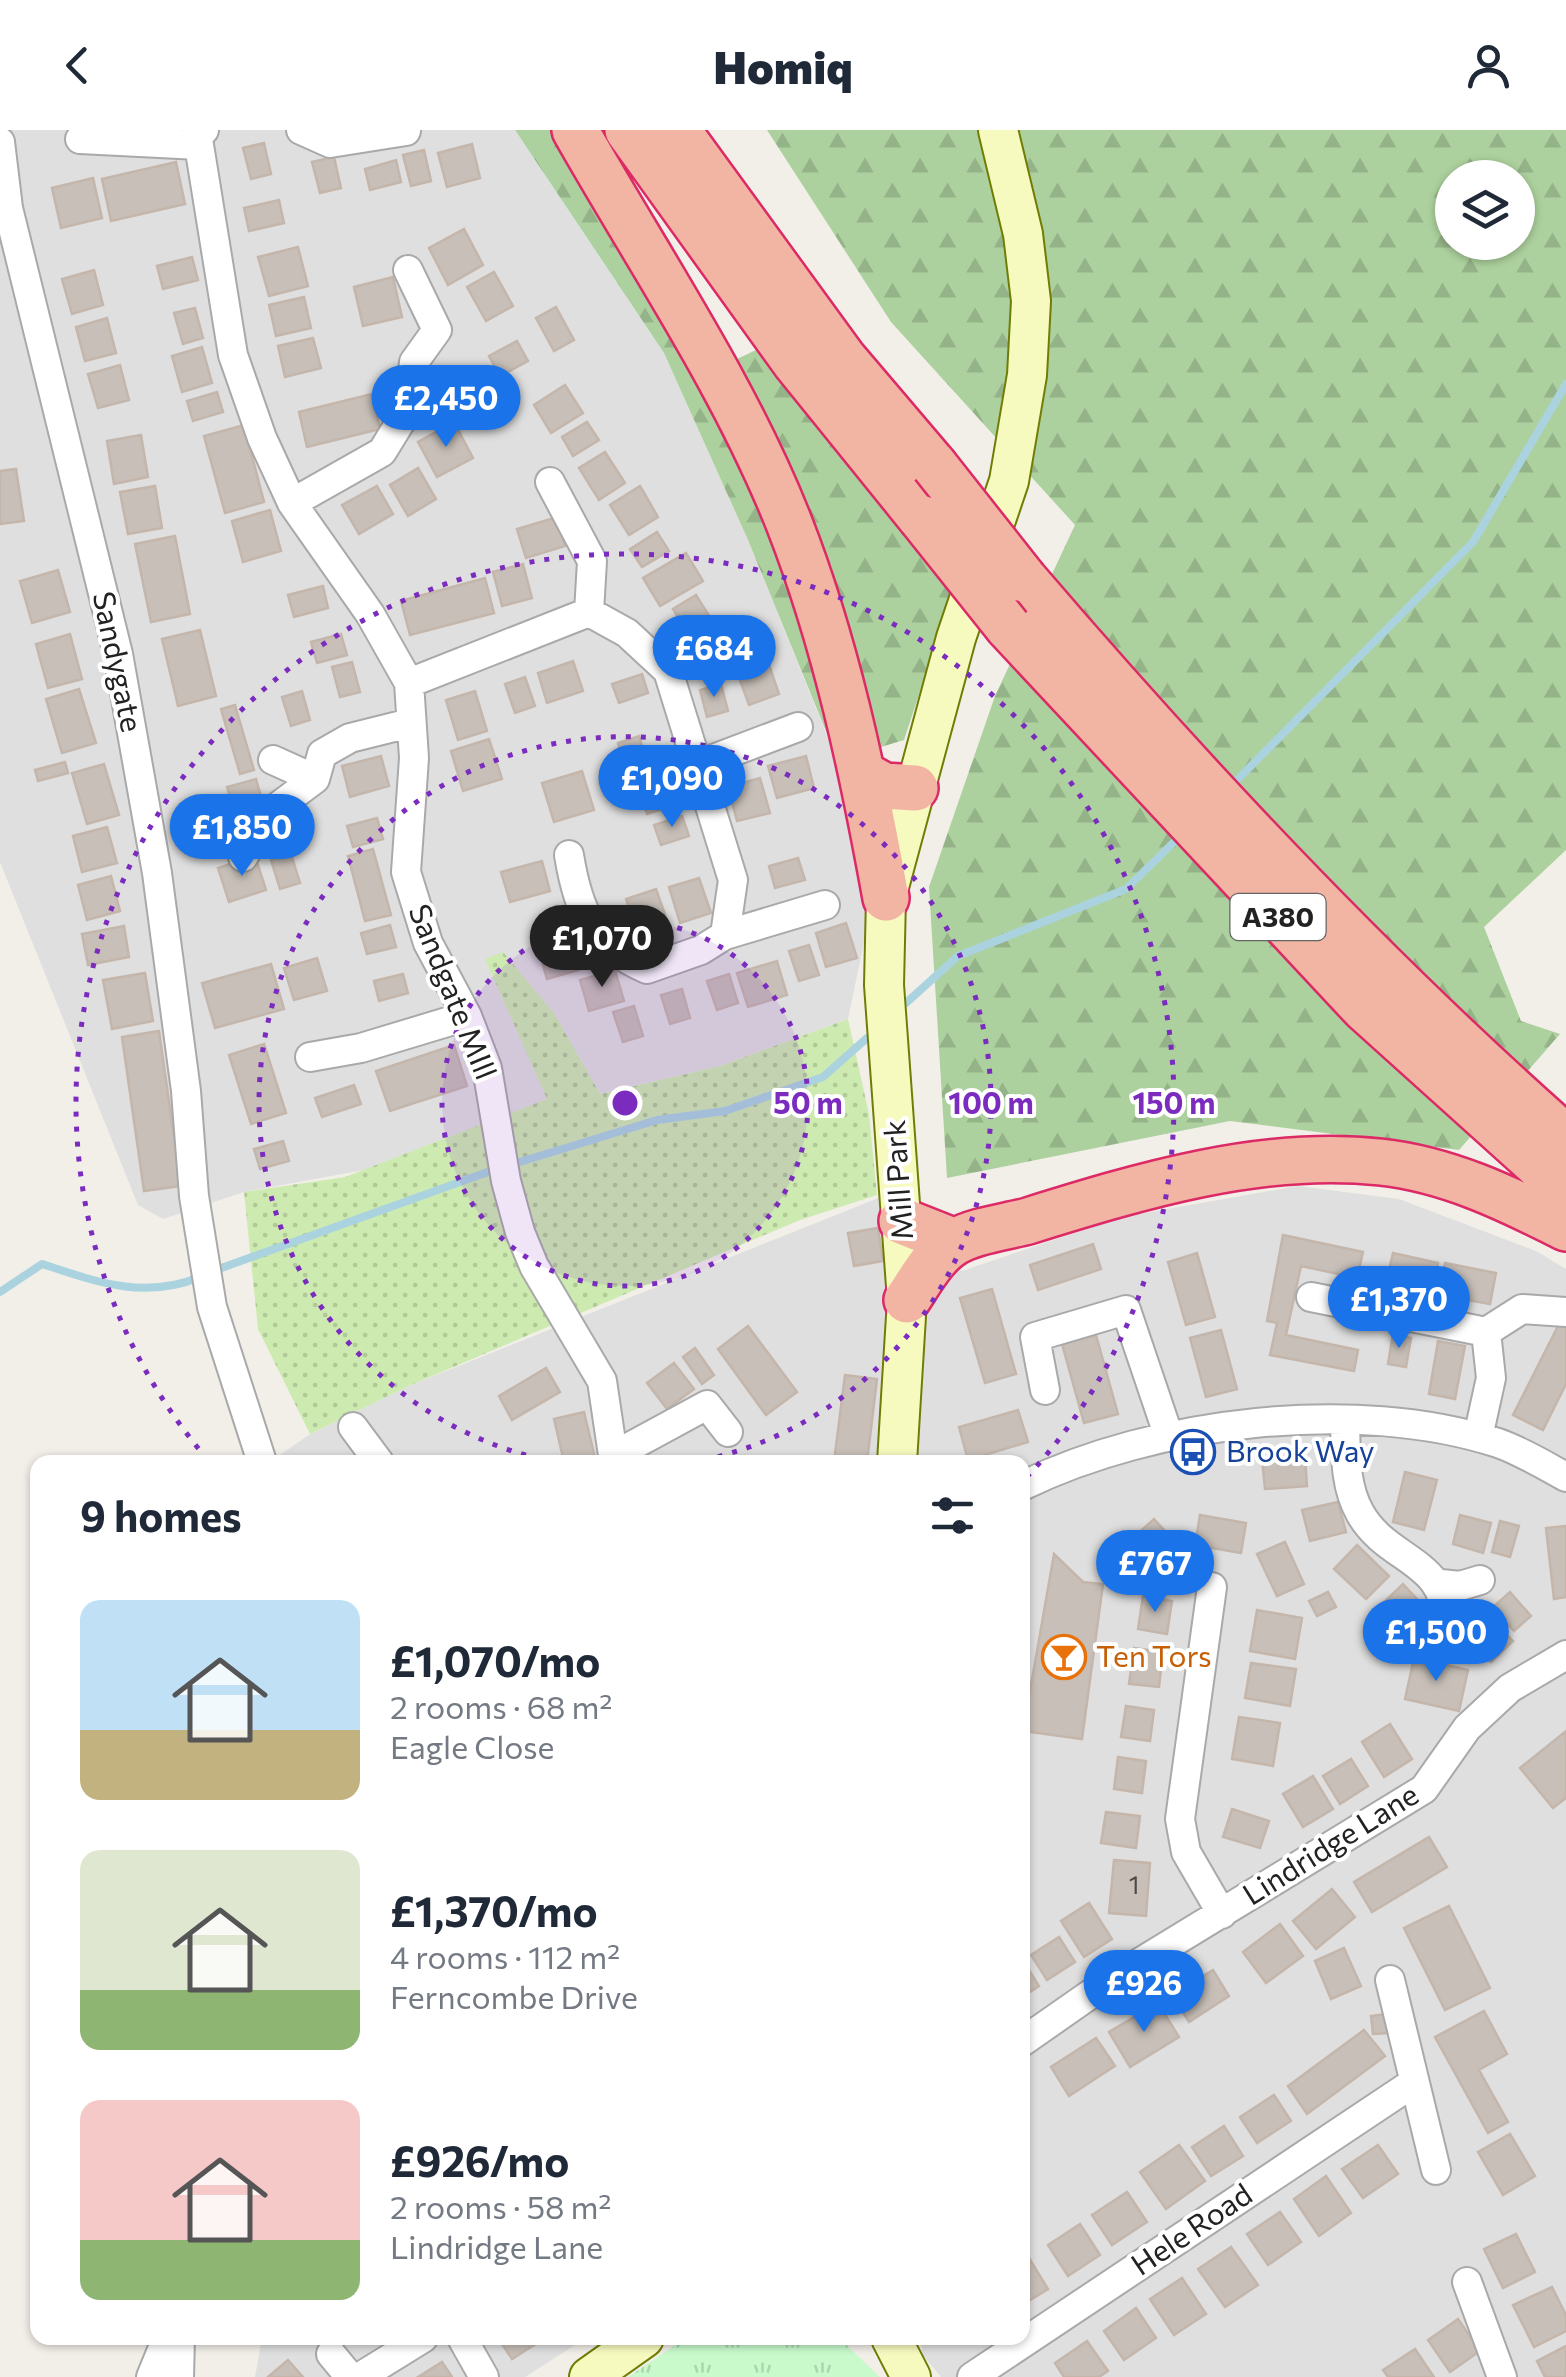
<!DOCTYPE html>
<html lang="en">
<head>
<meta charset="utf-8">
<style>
	:root { --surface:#fff; --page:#f2f2f3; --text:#1f2937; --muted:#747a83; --accent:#1a73e8 }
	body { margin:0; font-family:Commissioner,sans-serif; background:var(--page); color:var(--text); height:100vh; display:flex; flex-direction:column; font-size:38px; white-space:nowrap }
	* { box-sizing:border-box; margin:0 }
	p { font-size:32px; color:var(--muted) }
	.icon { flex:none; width:55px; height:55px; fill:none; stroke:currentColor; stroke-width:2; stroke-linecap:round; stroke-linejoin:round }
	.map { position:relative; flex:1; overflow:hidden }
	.details { position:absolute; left:30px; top:1325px; width:1000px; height:890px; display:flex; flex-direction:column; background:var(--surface); border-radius:20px; box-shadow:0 2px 8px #0004 }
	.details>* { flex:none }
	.tools { position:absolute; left:1435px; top:30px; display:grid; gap:20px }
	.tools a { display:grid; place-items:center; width:100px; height:100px; border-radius:50%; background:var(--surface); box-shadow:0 2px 8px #0004; font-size:50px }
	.price { position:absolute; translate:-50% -85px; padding:0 22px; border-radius:35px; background:var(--accent); color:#fff; font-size:32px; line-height:65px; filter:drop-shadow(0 2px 5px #0008) }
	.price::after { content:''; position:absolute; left:50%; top:60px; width:30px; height:22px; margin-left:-15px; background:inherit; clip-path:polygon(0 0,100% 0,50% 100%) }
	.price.selected { background:#222; color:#fff }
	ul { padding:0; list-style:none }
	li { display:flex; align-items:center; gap:30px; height:250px; padding:0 50px }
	li span { display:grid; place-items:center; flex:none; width:280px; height:200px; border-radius:20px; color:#555 }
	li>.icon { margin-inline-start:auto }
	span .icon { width:120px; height:120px; fill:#fffc; stroke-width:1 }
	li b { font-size:42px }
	h2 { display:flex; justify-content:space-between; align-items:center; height:120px; padding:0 50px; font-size:42px }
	header { display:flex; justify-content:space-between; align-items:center; height:130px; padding:0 50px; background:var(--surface); font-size:45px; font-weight:800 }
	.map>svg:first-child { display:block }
</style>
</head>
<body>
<header><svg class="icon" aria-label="back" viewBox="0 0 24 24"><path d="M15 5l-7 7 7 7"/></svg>Homiq<svg class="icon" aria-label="person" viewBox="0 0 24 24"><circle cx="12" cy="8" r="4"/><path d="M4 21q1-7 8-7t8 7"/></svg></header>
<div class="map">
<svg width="1566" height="2247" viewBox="0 0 1566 2247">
	<defs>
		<pattern id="grass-dots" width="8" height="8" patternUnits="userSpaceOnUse" patternTransform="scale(2.5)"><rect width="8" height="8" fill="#cdebb0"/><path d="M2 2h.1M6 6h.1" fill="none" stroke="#b0c997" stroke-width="1.8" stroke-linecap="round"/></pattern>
		<pattern id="forest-firs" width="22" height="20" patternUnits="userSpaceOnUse" patternTransform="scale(2.5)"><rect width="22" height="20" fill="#add19e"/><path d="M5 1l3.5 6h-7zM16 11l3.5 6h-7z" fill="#95b388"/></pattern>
		<pattern id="park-tufts" width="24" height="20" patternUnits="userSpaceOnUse" patternTransform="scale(2.5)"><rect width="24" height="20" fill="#c8facc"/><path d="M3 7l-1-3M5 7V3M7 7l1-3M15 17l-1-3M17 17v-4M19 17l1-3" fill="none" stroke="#acd6af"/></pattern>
	</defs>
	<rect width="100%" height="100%" fill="#f2efe9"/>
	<!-- residential -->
	<path fill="#e0dfdf" d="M0 0H515L664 223 748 410 851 665 868 793 848 889 720 936 599 964 554 883 503 823 486 830 548 969 364 1040 244 1062 163 1089 138 1075 0 732Z
		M1298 1056 1399 1069 1536 1121 1566 1139V2247H941L923 2225 920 2208H1022V1332H282L280 1325 310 1304 411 1255 881 1067 893 1152 965 1140 1122 1087Z
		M262 2208H586L525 2247H255Z"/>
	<!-- grass -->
	<path fill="url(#grass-dots)" d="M503 822 554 883 600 964 720 936 848 889 869 984 877 1065 800 1090 411 1255 310 1304 258 1199 244 1062 345 1047 547 969 485 829Z"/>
	<!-- forest -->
	<path fill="url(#forest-firs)" fill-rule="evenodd" d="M515 0H551L702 252 771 396 852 665 748 410 664 223Z
		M767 0H1566V720L1484 797 1521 891 1560 904 1459 1020 1230 991 947 1048 929 757 995 566 1075 395 891 192ZM1452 48H1518V112H1452Z
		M756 220 952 464 904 610 881 617 831 435 737 229Z"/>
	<!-- park -->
	<path fill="url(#park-tufts)" d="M686 2208H839L880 2247H628Z"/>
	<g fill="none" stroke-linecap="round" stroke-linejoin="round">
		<!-- stream -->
		<path stroke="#aad3df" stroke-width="8" d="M1237 650 1473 412 1566 254
			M906 873 958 826 1126 759 1174 712
			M510 1035 657 990 725 981 823 947 867 908
			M213 1141 496 1039
			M0 1162 42 1134C97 1152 144 1170 200 1147"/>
	</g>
	<!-- building -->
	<path fill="#c7bfb8" stroke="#c4b6ab" stroke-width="2.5" d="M264 13 271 44 251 49 243 18Z
		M472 14 480 48 447 57 438 23Z
		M424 20 431 51 411 56 403 25Z
		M334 27 341 58 320 63 312 32Z
		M396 30 401 52 370 60 365 39Z
		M176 32 185 74 111 91 102 49Z
		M93 48 102 88 61 98 52 58Z
		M279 70 284 93 249 101 244 78Z
		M464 99 483 135 448 155 429 118Z
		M298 117 308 156 269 166 258 127Z
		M192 127 198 150 163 159 157 136Z
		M94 140 103 175 72 184 62 149Z
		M494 142 513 176 486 191 467 157Z
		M393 147 402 187 363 196 354 157Z
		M304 167 311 198 276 206 269 175Z
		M556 177 574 210 554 221 536 188Z
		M195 178 203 208 183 214 174 183Z
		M107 188 116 223 85 231 76 197Z
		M313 208 321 238 285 247 278 216Z
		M517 211 528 231 500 246 489 226Z
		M202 217 212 253 182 262 172 226Z
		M120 235 129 270 98 278 88 244Z
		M471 237 489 269 461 284 443 253Z
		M565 255 583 283 551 303 534 275Z
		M217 262 223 282 193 291 187 271Z
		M372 264 380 299 307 317 299 282Z
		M454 292 473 328 437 347 418 312Z
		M587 292 599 310 573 326 562 307Z
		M244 295 264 372 225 383 204 306Z
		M141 305 148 347 114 354 107 311Z
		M605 322 625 353 599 370 579 338Z
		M418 338 436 369 408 386 390 355Z
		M16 339 24 391 0 394V341Z
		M155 356 162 398 128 404 120 362Z
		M377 356 393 384 359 404 342 375Z
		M640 356 658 387 629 405 610 375Z
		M270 380 281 421 243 432 232 391Z
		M557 387 565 416 526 428 517 399Z
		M657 402 669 421 642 437 630 419Z
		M175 406 190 484 151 492 135 414Z
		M686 423 703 451 660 476 643 448Z
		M523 434 532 468 502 476 493 442Z
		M58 440 70 482 32 493 20 451Z
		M485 448 494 483 410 505 401 471Z
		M323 456 328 478 294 487 288 465Z
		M696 465 718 500 694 515 673 479Z
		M200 500 216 566 178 576 162 509Z
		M70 504 82 549 48 558 36 514Z
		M341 504 347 525 317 533 311 512Z
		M767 529 779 564 749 575 736 539Z
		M573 531 583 561 547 573 538 543Z
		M352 532 360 562 340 567 332 537Z
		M642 544 648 563 619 573 612 554Z
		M525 547 535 576 515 583 505 554Z
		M721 554 728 581 707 587 700 560Z
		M79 559 96 613 62 623 46 569Z
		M302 561 310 590 291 596 282 567Z
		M475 561 487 601 458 610 446 570Z
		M235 575 254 640 240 644 221 579Z
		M639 606 648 635 627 642 618 613Z
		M489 609 502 649 463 661 451 621Z
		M381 626 389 656 350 667 342 636Z
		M806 626 814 658 777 668 768 636Z
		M65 632 68 643 38 651 35 640Z
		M104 634 119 685 87 694 72 643Z
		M667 640 678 674 647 684 635 650Z
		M582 641 594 680 554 692 542 653Z
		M760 648 770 683 737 691 728 657Z
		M256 649 262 670 234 679 227 657Z
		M682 686 689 706 661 715 654 695Z
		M377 688 383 709 353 717 347 696Z
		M107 697 117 733 82 742 73 706Z
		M373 719 391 785 365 791 348 726Z
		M291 724 300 753 280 759 271 730Z
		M255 726 266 760 229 772 218 738Z
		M798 728 805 750 775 758 769 736Z
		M542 731 550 761 510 772 501 742Z
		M111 746 120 781 87 790 78 755Z
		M699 748 711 783 680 793 669 757Z
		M656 759 668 793 638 804 626 769Z
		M846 793 857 828 826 837 816 803Z
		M390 795 396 817 367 824 361 803Z
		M124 796 129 827 88 835 82 804Z
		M569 805 579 840 547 849 537 814Z
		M809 815 819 845 799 851 789 821Z
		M317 828 327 861 294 870 284 838Z
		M777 831 787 865 748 877 737 843Z
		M271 834 284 879 215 898 202 853Z
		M615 840 624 871 589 881 580 850Z
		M145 843 153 891 112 899 103 850Z
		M403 844 408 863 379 871 374 851Z
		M729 844 738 873 717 880 707 851Z
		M682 859 690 888 670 894 661 865Z
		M634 876 643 906 623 912 613 882Z
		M159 901 181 1056 144 1061 122 907Z
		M264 914 286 983 251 994 229 925Z
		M454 915 467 956 390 981 376 941Z
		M354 955 361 974 322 987 315 968Z
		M283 1011 289 1031 260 1039 254 1019Z
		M878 1098 883 1131 854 1136 848 1103Z
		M1283 1105 1363 1122 1357 1148 1301 1136 1286 1205 1358 1220 1354 1241 1270 1225 1277 1193 1267 1191Z
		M1093 1114 1101 1139 1038 1160 1030 1135Z
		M1197 1123 1215 1187 1186 1195 1168 1132Z
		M1393 1123 1438 1133 1431 1163 1386 1153Z
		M1445 1133 1496 1143 1490 1174 1439 1165Z
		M992 1159 1016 1244 985 1253 960 1168Z
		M1561 1190 1566 1192V1254L1543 1300 1513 1285Z
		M748 1196 797 1262 766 1285 718 1219Z
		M1221 1200 1237 1259 1206 1267 1190 1208Z
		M1393 1204 1411 1208 1406 1237 1388 1234Z
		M1096 1205 1118 1284 1084 1293 1062 1214Z
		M1438 1211 1465 1216 1455 1269 1429 1264Z
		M695 1218 714 1245 702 1254 683 1227Z
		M674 1233 694 1259 667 1279 647 1253Z
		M546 1238 560 1262 512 1290 499 1266Z
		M845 1245 877 1249 867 1332H834Z
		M1018 1280 1028 1312 968 1330 959 1297Z
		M584 1282 596 1332H564L554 1289Z
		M1305 1326 1307 1356 1265 1359 1262 1329Z
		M1405 1342 1437 1350 1424 1400 1393 1392Z
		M1338 1372 1346 1402 1310 1411 1302 1380Z
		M1200 1385 1246 1393 1241 1423 1195 1415Z
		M1460 1385 1491 1393 1483 1423 1453 1414Z
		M1154 1389 1178 1415 1145 1444 1122 1418Z
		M1500 1391 1519 1396 1510 1427 1492 1422Z
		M1566 1396V1467L1554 1469 1546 1398Z
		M1285 1412 1304 1454 1277 1466 1257 1424Z
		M1357 1415 1389 1446 1366 1469 1334 1439Z
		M1054 1424 1083 1452 1103 1454 1082 1609 1023 1601Z
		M1403 1454 1417 1469 1396 1489 1382 1474Z
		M1328 1462 1336 1477 1317 1486 1309 1471Z
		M1510 1462 1531 1486 1514 1501 1493 1477Z
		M1143 1466 1172 1471 1167 1504 1138 1499Z
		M1257 1480 1302 1488 1295 1529 1250 1521Z
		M1412 1485 1426 1499 1405 1519 1391 1504Z
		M1492 1490 1513 1511 1491 1532 1470 1511Z
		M1134 1518 1163 1522 1159 1557 1129 1554Z
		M1414 1528 1468 1540 1459 1581 1405 1569Z
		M1251 1533 1296 1539 1290 1576 1245 1568Z
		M1126 1576 1154 1580 1150 1611 1121 1607Z
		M1239 1587 1280 1593 1273 1636 1232 1629Z
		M1390 1594 1412 1629 1384 1647 1362 1612Z
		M1566 1601V1668L1553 1678 1520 1638Z
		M1118 1627 1146 1631 1142 1663 1114 1659Z
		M1351 1629 1368 1656 1340 1674 1323 1646Z
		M1313 1646 1333 1679 1303 1697 1283 1664Z
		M1232 1679 1269 1691 1260 1718 1223 1707Z
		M1106 1682 1140 1686 1136 1718 1101 1713Z
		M1429 1707 1447 1737 1372 1782 1354 1752Z
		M1114 1730 1150 1733 1146 1786 1109 1783Z
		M1332 1759 1355 1787 1316 1819 1293 1791Z
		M1089 1773 1112 1809 1084 1827 1061 1791Z
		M1449 1776 1490 1858 1445 1880 1404 1798Z
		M1280 1794 1303 1826 1266 1853 1243 1822Z
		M1059 1807 1075 1832 1047 1850 1031 1825Z
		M1344 1818 1361 1856 1331 1869 1315 1831Z
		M1022 1829 1039 1856 1022 1867Z
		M1213 1840 1229 1866 1189 1892 1172 1865Z
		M1158 1873 1179 1907 1130 1937 1109 1902Z
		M1484 1881 1507 1924 1479 1940 1508 1992 1488 2003 1435 1907Z
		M1387 1884 1389 1903 1373 1904 1371 1886Z
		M1364 1900 1385 1926 1307 1984 1288 1956Z
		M1096 1908 1115 1936 1069 1966 1051 1937Z
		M1274 1965 1291 1991 1257 2013 1240 1987Z
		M1224 1996 1243 2026 1211 2046 1192 2017Z
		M1510 2004 1535 2046 1503 2065 1478 2022Z
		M1179 2015 1205 2051 1166 2079 1140 2042Z
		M1378 2015 1398 2044 1363 2068 1342 2039Z
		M1326 2046 1351 2083 1319 2106 1294 2069Z
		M1127 2062 1147 2092 1112 2115 1092 2085Z
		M1280 2082 1301 2112 1268 2135 1247 2104Z
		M1080 2094 1100 2125 1068 2146 1048 2115Z
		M1516 2104 1535 2142 1503 2158 1484 2119Z
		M1231 2117 1258 2155 1225 2177 1198 2139Z
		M1029 2128 1048 2159 1022 2175V2132Z
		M1182 2148 1206 2184 1174 2205 1150 2169Z
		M1552 2157 1566 2185V2201L1534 2217 1513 2175Z
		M1136 2178 1156 2208 1124 2230 1104 2201Z
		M1458 2189 1480 2221 1450 2242 1428 2210Z
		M498 2208H545L512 2229Z
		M1087 2211 1108 2241 1099 2247H1064L1055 2233Z
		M1566 2216V2247H1545L1537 2231Z
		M1415 2219 1434 2247H1388L1383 2240Z
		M288 2230 303 2247H268Z
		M442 2232 452 2247H418Z"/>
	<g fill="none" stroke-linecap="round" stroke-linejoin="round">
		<defs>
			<path id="minor" d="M204 0 197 5 199 15 233 225 262 308 292 373 370 484 409 553 414 628 406 742 428 813 467 886 487 938 506 1051 520 1102 534 1136 602 1251 614 1332
				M301 0 330 13 406 1
				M80 9 199 15
				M0 12 8 78 118 524 157 743 186 961 194 1066 212 1177 262 1332
				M292 373 382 322 409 278 414 232 437 200 408 140
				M409 553 589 482 592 431 550 352
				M273 630 315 649
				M700 634 798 597
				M569 725C578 781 593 816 647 839L701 820 725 805 733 750 668 541 627 503 589 482
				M243 727 272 681 315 649 322 624 350 608 410 593
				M725 805 825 775
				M310 927 361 918 467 886
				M1311 1167 1486 1202 1491 1248 1478 1307
				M1486 1202 1522 1179 1566 1182
				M1045 1260 1035 1207 1126 1180 1169 1307
				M1345 1291C1346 1321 1344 1355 1360 1383 1387 1432 1450 1430 1445 1495
				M353 1297 379 1332
				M613 1326 707 1275 728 1302
				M1022 1356C1155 1291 1356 1267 1498 1313 1521 1321 1544 1335 1566 1347
				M1441 1454 1460 1456 1480 1450
				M1212 1457 1180 1689 1186 1722 1222 1784
				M1390 1850 1436 2040
				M1022 1912 1105 1854 1424 1659 1467 1598 1510 1558 1566 1525
				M1467 2152 1502 2247
				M462 2208 484 2247
				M331 2224 350 2247
				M151 2247 167 2208
				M179 2247 180 2208
				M360 2247 423 2208
				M972 2247 1413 1953"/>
			<path id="secondary" d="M897 1332 907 1170 884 855 886 768 956 508 1009 351 1027 245 1031 171 1023 104 998 0
				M891 2208 911 2247
				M589 2247 644 2208"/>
			<path id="trunk" d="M575 0C648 129 734 254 789 393 836 513 863 641 886 768
				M628 0 795 232 921 388
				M677 0 843 228 934 335
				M1024 449C1192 645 1372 837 1566 1008
				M1008 497 1364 878 1566 1060
				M864 645 884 656 915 658
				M902 1091 955 1112
				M907 1170C920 1151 934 1124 955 1112 975 1100 1006 1097 1028 1091 1140 1056 1263 1019 1380 1032 1447 1039 1507 1068 1566 1098"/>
		</defs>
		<!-- minor casing -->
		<use href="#minor" stroke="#a9a9a9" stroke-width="32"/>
		<!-- secondary casing -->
		<use href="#secondary" stroke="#707d05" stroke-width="42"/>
		<!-- trunk casing -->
		<use href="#trunk" stroke="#dc2a67" stroke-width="50"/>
		<!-- minor -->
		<use href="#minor" stroke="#fff" stroke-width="28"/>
		<!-- secondary -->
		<use href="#secondary" stroke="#f7fabf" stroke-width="38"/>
		<!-- trunk -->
		<use href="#trunk" stroke="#f2b4a3" stroke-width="45"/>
		<defs>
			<path id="trunk-bridge" d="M934 335 1024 449
				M921 388 1008 497"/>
		</defs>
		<!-- trunk-bridge casing -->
		<use href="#trunk-bridge" stroke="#dc2a67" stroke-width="50" stroke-linecap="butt"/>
		<!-- trunk-bridge -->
		<use href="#trunk-bridge" stroke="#f2b4a3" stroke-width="45"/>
	</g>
	<!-- distance rings -->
	<circle cx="625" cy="973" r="183" fill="#7b2cbf" fill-opacity=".12"/>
	<g fill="none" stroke="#7b2cbf" stroke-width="5" stroke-dasharray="5 10">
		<circle cx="625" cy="973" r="183"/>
		<path d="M555 1332A366 366 0 1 1 695 1332"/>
		<path d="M208 1330A549 549 0 1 1 1023 1351"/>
	</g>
	<!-- icons -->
	<defs>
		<symbol id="bus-ring" viewBox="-11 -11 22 22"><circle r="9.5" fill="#fff" stroke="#1a4fb4" stroke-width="1.5"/><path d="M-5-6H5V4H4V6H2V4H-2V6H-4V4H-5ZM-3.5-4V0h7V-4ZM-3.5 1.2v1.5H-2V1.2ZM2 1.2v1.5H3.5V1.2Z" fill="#1a4fb4"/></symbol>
		<symbol id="bar-ring" viewBox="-11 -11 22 22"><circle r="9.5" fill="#fff" stroke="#e8710a" stroke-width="1.5"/><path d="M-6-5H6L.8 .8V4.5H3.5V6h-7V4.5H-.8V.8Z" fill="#e8710a"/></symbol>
	</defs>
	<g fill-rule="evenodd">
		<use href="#bus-ring" x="1168" y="1297" width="50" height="50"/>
		<use href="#bar-ring" x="1039" y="1502" width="50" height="50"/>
	</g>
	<g text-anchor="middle" stroke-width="8" stroke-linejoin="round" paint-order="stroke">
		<!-- number labels -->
		<g font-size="25" fill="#4b4948">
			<text x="1134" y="1764">1</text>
		</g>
		<!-- shield labels -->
		<rect fill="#fff" stroke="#646464" stroke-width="2.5" x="1230.5" y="764" width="95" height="46" rx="8"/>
		<g font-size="28" font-weight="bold" fill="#222">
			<text x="1278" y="797">A380</text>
		</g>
		<!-- street labels -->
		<g font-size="30" fill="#222" stroke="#fff">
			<text transform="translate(117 532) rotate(78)" y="10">Sandygate</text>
			<text transform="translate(452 862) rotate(68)" y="10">Sandgate MIll</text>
			<text transform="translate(899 1050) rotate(-94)" y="10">Mill Park</text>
			<text transform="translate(1331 1715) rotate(-32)" y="10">Lindridge Lane</text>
			<text transform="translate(1192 2100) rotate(-34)" y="10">Hele Road</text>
		</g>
		<!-- transit labels -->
		<g font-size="30" fill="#164399" stroke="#fff" text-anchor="start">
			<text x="1226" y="1332">Brook Way</text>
		</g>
		<!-- food labels -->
		<g font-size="30" fill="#c56008" stroke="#fff" text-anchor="start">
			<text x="1096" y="1537">Ten Tors</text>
		</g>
	</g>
	<circle cx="625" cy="973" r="15" fill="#7b2cbf" stroke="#fff" stroke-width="5"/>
	<g font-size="30" text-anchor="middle" font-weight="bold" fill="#7b2cbf" stroke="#fff" stroke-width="8" stroke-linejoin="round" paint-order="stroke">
		<text x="808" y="984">50 m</text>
		<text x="991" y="984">100 m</text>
		<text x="1174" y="984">150 m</text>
	</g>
</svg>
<div class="tools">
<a><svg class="icon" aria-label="layers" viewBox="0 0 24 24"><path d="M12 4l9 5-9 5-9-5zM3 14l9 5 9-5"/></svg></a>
</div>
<b class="price" style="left:446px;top:320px">£2,450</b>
<b class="price" style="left:714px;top:570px">£684</b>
<b class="price" style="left:672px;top:700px">£1,090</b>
<b class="price" style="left:242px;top:749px">£1,850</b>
<b class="price selected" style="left:602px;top:860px">£1,070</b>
<b class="price" style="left:1399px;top:1221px">£1,370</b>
<b class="price" style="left:1155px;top:1485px">£767</b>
<b class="price" style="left:1436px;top:1554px">£1,500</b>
<b class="price" style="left:1144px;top:1905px">£926</b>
<section class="details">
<h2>9 homes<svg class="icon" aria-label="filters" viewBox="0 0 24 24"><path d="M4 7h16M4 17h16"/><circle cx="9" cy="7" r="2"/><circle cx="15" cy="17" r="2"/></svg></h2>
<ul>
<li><span style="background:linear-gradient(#bfe0f5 65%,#c2b280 0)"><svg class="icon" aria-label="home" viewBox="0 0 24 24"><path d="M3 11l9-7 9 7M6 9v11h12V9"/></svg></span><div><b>£1,070/mo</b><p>2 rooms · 68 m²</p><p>Eagle Close</p></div></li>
<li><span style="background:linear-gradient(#dfe7d0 70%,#8fb573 0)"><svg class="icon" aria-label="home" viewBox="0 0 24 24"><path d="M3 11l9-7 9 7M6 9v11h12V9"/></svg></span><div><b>£1,370/mo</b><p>4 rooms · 112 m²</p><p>Ferncombe Drive</p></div></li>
<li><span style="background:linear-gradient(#f6c9c9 70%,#8fb573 0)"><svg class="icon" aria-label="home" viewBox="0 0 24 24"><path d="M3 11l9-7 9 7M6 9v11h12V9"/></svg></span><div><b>£926/mo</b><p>2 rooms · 58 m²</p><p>Lindridge Lane</p></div></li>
</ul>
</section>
</div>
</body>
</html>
